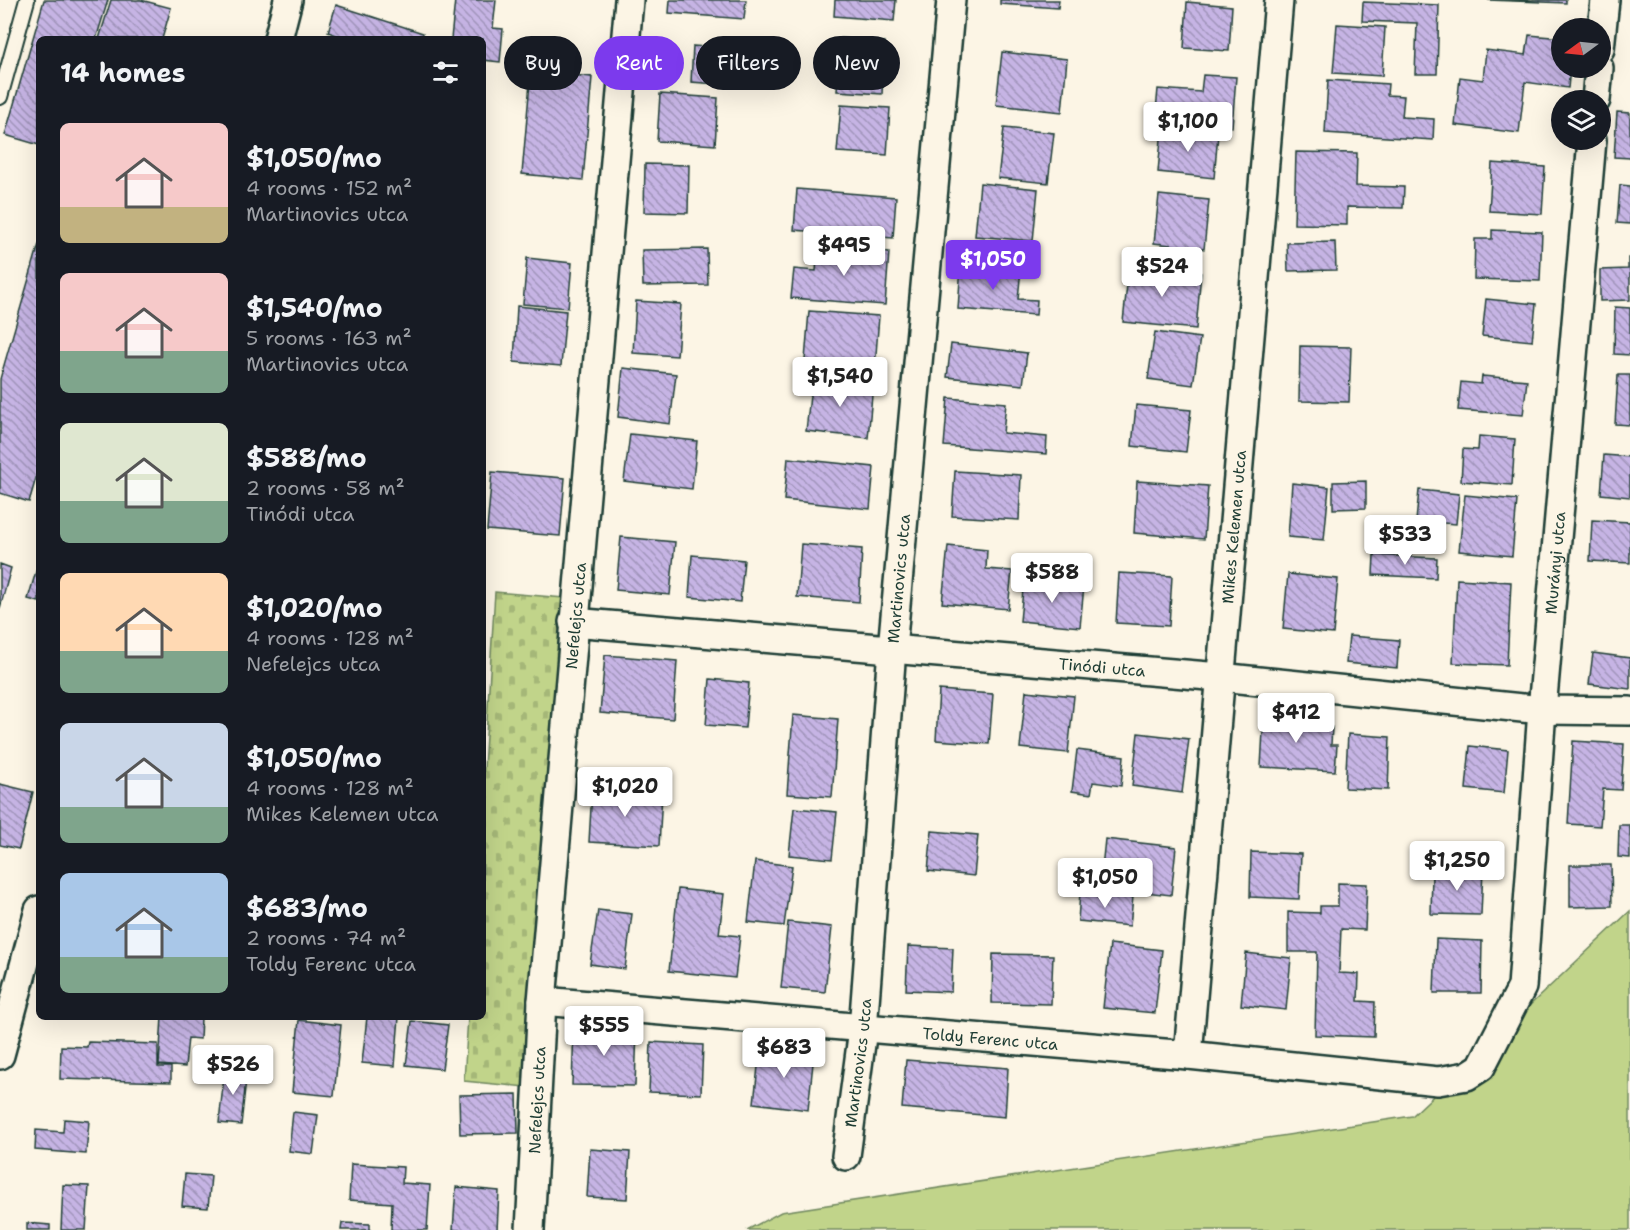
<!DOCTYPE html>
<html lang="en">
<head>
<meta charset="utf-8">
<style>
	:root { --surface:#171b24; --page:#242831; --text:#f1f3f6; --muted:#9ea1a6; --accent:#7c3aed }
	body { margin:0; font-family:"Shantell Sans",sans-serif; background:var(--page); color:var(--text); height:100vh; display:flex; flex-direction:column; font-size:22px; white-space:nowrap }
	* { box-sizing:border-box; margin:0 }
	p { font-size:20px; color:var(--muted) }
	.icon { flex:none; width:33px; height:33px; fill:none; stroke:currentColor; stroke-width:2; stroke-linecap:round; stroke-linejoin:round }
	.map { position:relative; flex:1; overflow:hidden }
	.side { position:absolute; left:36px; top:36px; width:450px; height:984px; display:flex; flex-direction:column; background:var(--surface); border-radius:9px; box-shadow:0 6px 24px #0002 }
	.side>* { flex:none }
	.guide { position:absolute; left:504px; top:36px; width:570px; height:54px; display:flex; gap:12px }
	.needle { width:39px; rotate:255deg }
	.fabs { position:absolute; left:1551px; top:18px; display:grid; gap:12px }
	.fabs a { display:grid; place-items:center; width:60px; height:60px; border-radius:50%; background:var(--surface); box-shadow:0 6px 24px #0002; font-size:30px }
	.price { position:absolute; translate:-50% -51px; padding:0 14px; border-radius:6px; background:#fff; color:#222; font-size:20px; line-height:39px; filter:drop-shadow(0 2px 3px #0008) }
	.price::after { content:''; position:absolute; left:50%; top:36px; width:18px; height:14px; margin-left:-9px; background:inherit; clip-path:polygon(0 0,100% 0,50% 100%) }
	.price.on { background:var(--accent); color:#fff }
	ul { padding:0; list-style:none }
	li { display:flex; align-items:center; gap:18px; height:150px; padding:0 24px }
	li span { display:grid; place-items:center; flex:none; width:168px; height:120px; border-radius:9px; color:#555 }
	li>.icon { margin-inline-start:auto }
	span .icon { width:72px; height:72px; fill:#fffc; stroke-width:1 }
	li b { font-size:26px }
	h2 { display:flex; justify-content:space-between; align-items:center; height:72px; padding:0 24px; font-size:26px }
	.pill { padding:0 21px; border-radius:27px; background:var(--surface); box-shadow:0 6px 24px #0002; font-size:21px; line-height:54px }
	.pill.on { background:var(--accent); color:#fff }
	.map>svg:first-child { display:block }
</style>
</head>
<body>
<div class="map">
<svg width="1630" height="1230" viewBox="0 0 1630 1230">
	<defs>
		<pattern id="cemetery-stones" width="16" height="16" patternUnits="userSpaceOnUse" patternTransform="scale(1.5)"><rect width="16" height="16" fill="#c1d48a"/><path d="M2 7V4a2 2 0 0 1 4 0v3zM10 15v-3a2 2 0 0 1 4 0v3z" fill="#a5b778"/></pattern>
		<pattern id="building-back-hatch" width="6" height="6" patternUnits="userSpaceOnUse" patternTransform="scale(1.5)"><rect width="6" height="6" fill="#c6b4e4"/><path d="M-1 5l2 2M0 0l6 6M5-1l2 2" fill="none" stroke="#a094ba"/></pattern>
	</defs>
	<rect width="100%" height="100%" fill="#fcf5e5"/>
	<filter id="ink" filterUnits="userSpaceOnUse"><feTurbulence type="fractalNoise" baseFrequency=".0167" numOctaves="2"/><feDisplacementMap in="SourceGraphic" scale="12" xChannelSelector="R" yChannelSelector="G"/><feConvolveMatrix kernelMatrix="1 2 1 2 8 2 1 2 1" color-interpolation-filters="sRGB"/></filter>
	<g filter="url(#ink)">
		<!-- cemetery -->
		<path fill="url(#cemetery-stones)" stroke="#70885f" stroke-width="1.5" d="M495 592 564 598 526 1087 464 1081 468 1017H483V784Z"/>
		<!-- garden -->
		<path fill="#c1d48a" stroke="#70885f" stroke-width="1.5" d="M1630 911V1230H747L781 1212 1412 1116Z"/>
		<!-- building -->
		<path fill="url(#building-back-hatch)" stroke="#1f3d34" stroke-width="1.5" d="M44 0H108L96 39H39V145L5 135Z
			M111 0H141L171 8 162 39H99Z
			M455 0H496L493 28 503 29 500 62 483 60V39H451Z
			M670 0H746L744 19 669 13Z
			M835 0H896L894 21 834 16Z
			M1000 0H1059L1058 8 1000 4Z
			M1488 0H1566V3Z
			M1187 2 1232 6 1229 51 1184 48Z
			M1363 2 1439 5 1437 74H1415L1417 23 1362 21Z
			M336 5 423 33 422 39H348L328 32Z
			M1337 24 1385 27 1382 76 1333 73Z
			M1529 35 1562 38V68H1570L1568 88 1525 82 1519 133 1455 125 1460 77 1483 80 1486 50 1526 55Z
			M841 38 885 42 882 94 837 91Z
			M693 46 746 50 744 86 691 82Z
			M1002 52 1067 59 1062 112 996 105Z
			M531 71 592 77 583 180 522 174Z
			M1203 75 1236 77 1232 127 1155 121 1158 89 1201 92Z
			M1328 80 1388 84 1387 95 1404 96 1402 117 1434 119 1433 140 1325 133Z
			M660 94 718 98 715 145 657 141Z
			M841 105 890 108 887 155 837 152Z
			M1617 112 1630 113V158L1614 157Z
			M1004 128 1054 133 1048 183 998 178Z
			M1162 128 1218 134 1214 178 1158 172Z
			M1296 152 1357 153 1356 186 1404 187 1403 208 1347 207V225L1294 224Z
			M1492 163 1545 167 1542 214 1489 211Z
			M645 164 689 165 688 213 644 212Z
			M980 183 1038 189 1033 241 975 236Z
			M1620 185 1630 186V224L1617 223Z
			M797 189 896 197 893 238 794 230Z
			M1159 195 1209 200 1204 249 1154 243Z
			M1492 230 1542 232 1540 281 1474 279 1475 239H1492Z
			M1335 242 1336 270 1288 271 1287 243Z
			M39 244V468L29 502 0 493V379Z
			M818 247 889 252 885 305 791 298 794 269 816 271Z
			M707 249 708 285 643 286 642 250Z
			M527 258 572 263 568 308 523 304Z
			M1628 258H1630V300L1600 301V270L1628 269Z
			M961 265 1021 269 1018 299 1037 300 1036 315 958 309Z
			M1129 266 1201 273 1196 329 1123 322Z
			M1486 299 1536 304 1532 341 1482 336Z
			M636 301 681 304 677 356 633 353Z
			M517 306 566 311 561 366 514 362Z
			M1615 307 1630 308V355L1614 354Z
			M809 311 879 316 875 367 805 360Z
			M1155 332 1200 338 1193 385 1148 379Z
			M951 344 1027 353 1023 385 947 377Z
			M1300 346 1351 347 1349 402 1299 401Z
			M623 368 676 374 670 424 618 417Z
			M1618 375H1630V425L1615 424Z
			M1482 376 1527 380 1523 415 1458 410 1461 382 1481 384Z
			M812 378 873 385 868 438 806 431Z
			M948 398 1006 403 1003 433 1047 437 1046 454 944 446Z
			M1136 405 1191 410 1186 452 1132 446Z
			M630 434 697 441 692 489 624 481Z
			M1479 436 1515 439 1512 485 1461 481 1463 449 1478 450Z
			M1604 455 1630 457V497L1601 494Z
			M788 458 874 467 870 509 784 500Z
			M955 471 1021 475 1019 520 952 516Z
			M492 472 565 478 560 536 487 530Z
			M1137 481 1208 486 1204 539 1134 533Z
			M1366 481V508L1333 509V482Z
			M1292 483 1329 487 1324 540 1288 537Z
			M1419 490 1459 494 1456 524 1416 521Z
			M1465 495 1517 500 1512 556 1459 551Z
			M1592 520 1630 522V563L1590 561Z
			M621 537 675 542 670 595 616 590Z
			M801 544 862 549 859 602 797 597Z
			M948 546 987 550 986 569 1012 571 1008 609 942 603Z
			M692 555 744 560 740 602 689 597Z
			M1374 555 1437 558 1436 578 1373 575Z
			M39 561V602L28 599Z
			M0 564 11 568 0 608Z
			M1119 573 1172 576 1169 626 1116 623Z
			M1288 574 1338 579 1333 634 1283 629Z
			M1457 579 1511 582 1507 665 1453 663Z
			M1024 580 1084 586 1080 627 1020 621Z
			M1349 636 1399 640 1397 668 1346 663Z
			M1593 653 1630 658V689L1589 684Z
			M605 655 677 661 673 719 600 713Z
			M710 679 749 683 745 728 706 725Z
			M939 690 993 694 989 744 936 740Z
			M1026 691 1074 696 1068 753 1020 748Z
			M1264 712 1307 715V726L1332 727 1331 745H1337L1335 771 1261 767Z
			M793 715 838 719 832 797 787 794Z
			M1138 733 1189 739 1182 793 1132 786Z
			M1348 734 1390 737 1388 790 1345 788Z
			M1573 741 1624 744 1621 790 1603 789 1600 826 1568 824Z
			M1470 746 1508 750 1504 793 1466 789Z
			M1077 750 1124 756 1121 786 1093 782 1091 794 1072 791Z
			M0 784 33 792 19 849 0 845Z
			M592 790 662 794 659 846 589 842Z
			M794 808 837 812 832 859 789 855Z
			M1619 825H1630V858L1618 857Z
			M932 831 978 835 974 876 928 871Z
			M1105 839 1176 847 1171 895 1100 887Z
			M1251 852 1301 854 1299 899 1250 897Z
			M755 861 792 866 784 926 748 922Z
			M1570 865H1611L1612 906 1570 907Z
			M1447 868 1483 869 1481 915 1431 914 1432 874H1446Z
			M1338 883 1367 884 1365 930 1341 929 1339 973 1359 974 1358 1001 1375 1002 1374 1037 1315 1035 1317 952H1288V912L1320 913V906H1338Z
			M678 889 724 894 719 934 740 936 735 978 669 971Z
			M1080 892 1133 897 1130 926 1078 921Z
			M598 910 632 914 625 969 590 964Z
			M788 922 832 927 825 992 781 988Z
			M1436 939 1482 941 1481 993H1434Z
			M1110 944 1162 950 1155 1013 1103 1008Z
			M908 946 953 948 951 992 906 990Z
			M1246 953 1291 958 1286 1010 1241 1005Z
			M993 954 1053 955 1051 1004 992 1003Z
			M162 1017H201L200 1039 188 1038 185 1067 159 1065Z
			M367 1017H399L395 1066 362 1063Z
			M299 1020 341 1025 334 1096 292 1092Z
			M412 1021 448 1025 442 1069 406 1065Z
			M574 1027 637 1029 635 1086 572 1085Z
			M88 1042 158 1044V1067H171V1082L60 1079 61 1046 87 1047Z
			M651 1042 703 1045 701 1094 649 1092Z
			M760 1048 814 1054 808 1110 754 1103Z
			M906 1060 1008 1068 1005 1117 902 1108Z
			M225 1067 247 1070 241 1125 219 1123Z
			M517 1094 518 1133 460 1134 459 1095Z
			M293 1112 318 1115 313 1154 289 1151Z
			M64 1119 89 1121 86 1154 35 1150 36 1130 63 1132Z
			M590 1149 630 1152 627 1199 587 1197Z
			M351 1164 403 1167 402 1183 430 1185 427 1230H391L392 1203 349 1200Z
			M185 1174 211 1176 208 1208 182 1206Z
			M63 1185 89 1186 86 1230H61Z
			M456 1187 499 1191 497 1230H453Z
			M27 1223 50 1225V1230H27Z
			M342 1223 370 1224V1230H341Z"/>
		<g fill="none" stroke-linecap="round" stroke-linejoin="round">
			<defs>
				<path id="service" d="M0 97 27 0"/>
				<g id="minor">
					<path d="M278 39 288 0"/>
					<path d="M1600 49 1605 0"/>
					<path d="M1596 100 1599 68"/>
					<path id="s1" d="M573 622 1220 677 1542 710 1630 711"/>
					<path id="s2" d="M542 1001 1188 1055 1438 1081 1467 1076 1481 1067 1522 987 1542 710 1592 140"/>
					<path d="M0 1055 39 910"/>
					<path id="s3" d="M1188 1055 1279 0"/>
					<path id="s4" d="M846 1156 863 1029 892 649 951 0"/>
					<path id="s5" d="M530 1230 542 1001 629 0"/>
				</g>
			</defs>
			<!-- service casing -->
			<use href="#service" stroke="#1f3d34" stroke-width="18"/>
			<!-- minor casing -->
			<use href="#minor" stroke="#1f3d34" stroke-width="32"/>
			<!-- service -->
			<use href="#service" stroke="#fcf5e5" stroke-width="14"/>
			<!-- minor -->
			<use href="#minor" stroke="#fcf5e5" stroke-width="27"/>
		</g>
	</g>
	<g text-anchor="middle" stroke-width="4.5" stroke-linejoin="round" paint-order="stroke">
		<!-- street labels -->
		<g font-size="16" fill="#1f3d34" stroke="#fcf5e5">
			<text dy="6" stroke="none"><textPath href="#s3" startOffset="530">Mikes Kelemen utca</textPath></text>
			<text dy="6" stroke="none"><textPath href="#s2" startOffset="1461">Murányi utca</textPath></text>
			<text dy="6" stroke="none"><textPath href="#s4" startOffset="580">Martinovics utca</textPath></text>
			<text dy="6" stroke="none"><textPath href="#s5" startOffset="616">Nefelejcs utca</textPath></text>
			<text dy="6" stroke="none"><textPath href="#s1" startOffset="531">Tinódi utca</textPath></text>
			<text dy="6" stroke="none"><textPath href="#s2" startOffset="450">Toldy Ferenc utca</textPath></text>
			<text dy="6" stroke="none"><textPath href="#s4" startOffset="94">Martinovics utca</textPath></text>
			<text dy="6" stroke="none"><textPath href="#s5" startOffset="130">Nefelejcs utca</textPath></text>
		</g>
	</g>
</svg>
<div class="fabs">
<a><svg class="needle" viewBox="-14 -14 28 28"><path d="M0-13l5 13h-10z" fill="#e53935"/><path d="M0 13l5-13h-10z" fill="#9ea1a6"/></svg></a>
<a><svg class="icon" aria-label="layers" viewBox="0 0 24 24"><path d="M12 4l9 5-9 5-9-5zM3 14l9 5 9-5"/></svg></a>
</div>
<b class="price" style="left:1188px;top:153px">$1,100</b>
<b class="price" style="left:844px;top:277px">$495</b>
<b class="price on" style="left:993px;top:291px">$1,050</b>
<b class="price" style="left:1162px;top:298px">$524</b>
<b class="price" style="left:840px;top:408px">$1,540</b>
<b class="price" style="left:1405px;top:566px">$533</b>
<b class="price" style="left:1052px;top:604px">$588</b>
<b class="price" style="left:1296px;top:744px">$412</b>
<b class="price" style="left:625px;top:818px">$1,020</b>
<b class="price" style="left:1457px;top:892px">$1,250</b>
<b class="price" style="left:1105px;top:909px">$1,050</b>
<b class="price" style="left:604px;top:1057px">$555</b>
<b class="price" style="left:784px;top:1079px">$683</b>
<b class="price" style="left:233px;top:1096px">$526</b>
<div class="guide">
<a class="pill">Buy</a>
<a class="pill on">Rent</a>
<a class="pill">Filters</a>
<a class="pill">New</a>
</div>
<section class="side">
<h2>14 homes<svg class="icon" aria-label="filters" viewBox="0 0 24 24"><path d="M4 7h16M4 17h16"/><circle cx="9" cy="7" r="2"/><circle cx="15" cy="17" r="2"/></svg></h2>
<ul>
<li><span style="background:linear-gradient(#f6c9c9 70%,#c2b280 0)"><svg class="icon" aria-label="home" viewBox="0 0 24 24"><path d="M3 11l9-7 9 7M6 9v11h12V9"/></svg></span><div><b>$1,050/mo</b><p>4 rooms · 152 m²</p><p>Martinovics utca</p></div></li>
<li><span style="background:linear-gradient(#f6c9c9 65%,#7fa58c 0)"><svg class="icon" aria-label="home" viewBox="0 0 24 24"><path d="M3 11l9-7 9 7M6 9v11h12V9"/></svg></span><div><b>$1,540/mo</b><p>5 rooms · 163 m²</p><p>Martinovics utca</p></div></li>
<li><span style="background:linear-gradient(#dfe7d0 65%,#7fa58c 0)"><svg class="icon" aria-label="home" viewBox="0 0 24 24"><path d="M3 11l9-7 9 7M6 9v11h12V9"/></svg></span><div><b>$588/mo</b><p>2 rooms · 58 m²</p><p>Tinódi utca</p></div></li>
<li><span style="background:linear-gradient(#ffd9b3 65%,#7fa58c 0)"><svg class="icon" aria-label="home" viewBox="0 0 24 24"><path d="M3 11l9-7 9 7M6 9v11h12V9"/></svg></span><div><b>$1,020/mo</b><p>4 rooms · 128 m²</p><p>Nefelejcs utca</p></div></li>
<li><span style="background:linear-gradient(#c9d6e8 70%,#7fa58c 0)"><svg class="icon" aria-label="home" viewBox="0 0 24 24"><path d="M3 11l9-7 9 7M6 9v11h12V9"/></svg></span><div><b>$1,050/mo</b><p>4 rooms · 128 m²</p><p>Mikes Kelemen utca</p></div></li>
<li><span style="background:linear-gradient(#a9c7e8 70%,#7fa58c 0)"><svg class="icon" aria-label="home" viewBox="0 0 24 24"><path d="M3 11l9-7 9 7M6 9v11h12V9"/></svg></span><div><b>$683/mo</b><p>2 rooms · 74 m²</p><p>Toldy Ferenc utca</p></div></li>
</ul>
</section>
</div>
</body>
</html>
